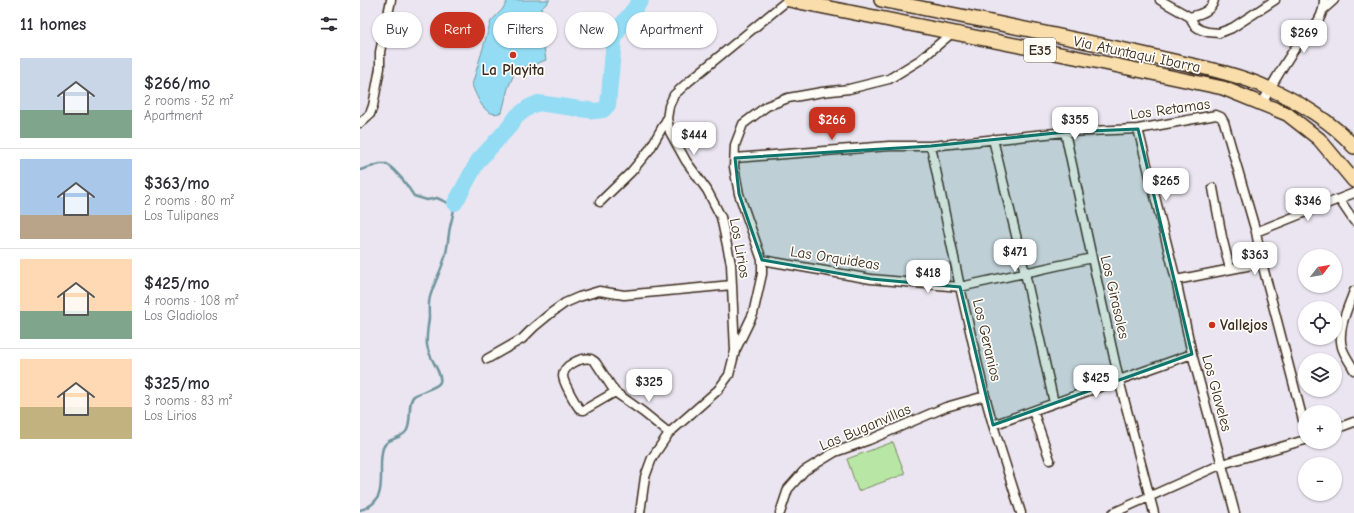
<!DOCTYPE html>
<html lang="en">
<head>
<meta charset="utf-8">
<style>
	:root { --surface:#fff; --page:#f7f7f7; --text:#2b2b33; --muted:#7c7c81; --line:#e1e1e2; --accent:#c8321e }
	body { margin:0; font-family:"Comic Neue",sans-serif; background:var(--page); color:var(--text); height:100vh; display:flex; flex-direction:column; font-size:15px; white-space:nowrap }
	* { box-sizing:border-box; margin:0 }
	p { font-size:13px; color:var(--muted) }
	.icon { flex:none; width:22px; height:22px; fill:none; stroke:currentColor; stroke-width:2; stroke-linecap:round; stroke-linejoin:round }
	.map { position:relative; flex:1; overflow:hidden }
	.drawer { display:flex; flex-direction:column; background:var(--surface); width:360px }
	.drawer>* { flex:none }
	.guide { position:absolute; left:12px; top:12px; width:380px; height:36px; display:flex; gap:8px }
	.needle { width:26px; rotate:59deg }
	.tools { position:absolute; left:938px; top:249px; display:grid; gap:8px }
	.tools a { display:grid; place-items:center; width:44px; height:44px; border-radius:50%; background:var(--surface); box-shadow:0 1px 3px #0004; font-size:20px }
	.price { position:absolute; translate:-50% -34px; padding:0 9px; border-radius:8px; background:#fff; color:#222; font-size:13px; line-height:26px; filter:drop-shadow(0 1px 2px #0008) }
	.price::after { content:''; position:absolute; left:50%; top:24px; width:12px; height:9px; margin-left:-6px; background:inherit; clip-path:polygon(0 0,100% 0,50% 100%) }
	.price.active { background:var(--accent); color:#fff }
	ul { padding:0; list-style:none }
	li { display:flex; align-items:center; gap:12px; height:100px; padding:0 20px }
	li+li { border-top:1px solid var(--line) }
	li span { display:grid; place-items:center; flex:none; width:112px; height:80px; border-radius:0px; color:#555 }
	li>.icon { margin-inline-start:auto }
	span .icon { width:48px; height:48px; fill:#fffc; stroke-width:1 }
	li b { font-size:17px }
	h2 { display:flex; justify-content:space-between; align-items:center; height:48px; padding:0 20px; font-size:17px }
	.pill { padding:0 14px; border-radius:18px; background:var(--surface); box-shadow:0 1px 3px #0004; font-size:14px; line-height:36px }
	.pill.active { background:var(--accent); color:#fff }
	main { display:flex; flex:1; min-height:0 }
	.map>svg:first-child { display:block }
</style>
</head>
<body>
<main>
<section class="drawer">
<h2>11 homes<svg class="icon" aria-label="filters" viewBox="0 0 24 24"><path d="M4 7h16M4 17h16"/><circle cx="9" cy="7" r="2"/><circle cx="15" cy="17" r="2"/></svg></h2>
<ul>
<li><span style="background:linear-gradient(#c9d6e8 65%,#7fa58c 0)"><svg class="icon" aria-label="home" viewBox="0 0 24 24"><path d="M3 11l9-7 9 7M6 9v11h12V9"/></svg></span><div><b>$266/mo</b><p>2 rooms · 52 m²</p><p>Apartment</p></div></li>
<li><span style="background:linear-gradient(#a9c7e8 70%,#b9a48a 0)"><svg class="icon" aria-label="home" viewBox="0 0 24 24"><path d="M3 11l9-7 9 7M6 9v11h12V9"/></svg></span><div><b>$363/mo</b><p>2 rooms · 80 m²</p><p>Los Tulipanes</p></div></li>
<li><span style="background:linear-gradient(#ffd9b3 65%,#7fa58c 0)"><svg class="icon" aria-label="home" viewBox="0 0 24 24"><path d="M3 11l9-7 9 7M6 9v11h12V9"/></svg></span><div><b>$425/mo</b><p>4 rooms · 108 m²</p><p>Los Gladiolos</p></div></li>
<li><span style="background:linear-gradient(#ffd9b3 60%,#c2b280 0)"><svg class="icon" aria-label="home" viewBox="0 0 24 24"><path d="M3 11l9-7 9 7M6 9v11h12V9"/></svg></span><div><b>$325/mo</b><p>3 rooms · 83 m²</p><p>Los Lirios</p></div></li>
</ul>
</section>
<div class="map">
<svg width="994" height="513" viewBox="0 0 994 513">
	<rect width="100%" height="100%" fill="#eae5f0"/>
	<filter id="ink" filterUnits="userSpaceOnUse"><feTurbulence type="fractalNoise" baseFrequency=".025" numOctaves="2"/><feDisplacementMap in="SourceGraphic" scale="8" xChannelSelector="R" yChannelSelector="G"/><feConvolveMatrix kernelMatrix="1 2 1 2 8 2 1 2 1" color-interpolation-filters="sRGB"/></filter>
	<g filter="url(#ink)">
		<!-- green -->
		<path fill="#b8e6a4" stroke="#7a8861" d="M533 442 545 474 498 491 487 459Z"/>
		<!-- water -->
		<path fill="#93dcf4" stroke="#70959e" d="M148 0H190L178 12 186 60 173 65 164 67 154 74 148 88 142 112C125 120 117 97 112 85L131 21 142 10Z"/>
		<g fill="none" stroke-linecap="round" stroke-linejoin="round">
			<!-- stream -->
			<path stroke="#70959e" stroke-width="2.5" d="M0 170 20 164H27C39 173 46 184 54 196L67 200 77 198 88 203H95C94 211 92 219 90 227 88 237 88 247 85 257 81 271 74 283 70 297 68 304 69 311 69 318 68 327 66 336 67 345 68 357 83 374 80 382 78 388 61 391 54 396 47 402 52 420 47 430 42 440 27 437 23 448 16 470 32 502 0 510"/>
			<!-- river -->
			<path stroke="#93dcf4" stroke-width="16" d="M95 203 118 161 149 127 157 116 169 107 178 103 235 111 243 110 248 105 254 40 260 27 281 0"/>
			<defs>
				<path id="minor" d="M800 0 830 17 835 26 841 30 848 32 859 33 872 28 915 0
					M964 9 974 0
					M830 17C840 14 851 12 854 0
					M902 104C911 86 922 68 933 51 945 33 964 24 964 0
					M0 123 10 114 13 106 20 68V52L31 0
					M778 129 816 280 832 354 875 513
					M705 132 732 258 759 380 794 513
					M633 139 665 273 694 403
					M571 146 600 287 625 396 633 425 661 513
					M375 158 529 146H571L705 132 778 129 856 115 861 117 864 122 896 232 902 263 945 428
					M853 188 862 237 870 269
					M979 199 994 221
					M240 202 271 172 290 149 307 119
					M896 232 994 193
					M402 260 511 279 600 287 732 258
					M816 280 902 263
					M994 291C988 308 977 329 982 347 984 355 990 362 994 370
					M376 349 393 314 402 274V260L379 194 374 167 375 145 383 124 407 106 428 98 462 92 489 89 529 79 560 60 592 33
					M127 359 162 339 174 327 191 313 205 303 219 297 239 291 264 295 372 285
					M255 392 224 410C221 410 221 410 219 408 215 403 203 382 203 376 203 365 222 357 231 359 232 360 235 361 236 363L255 392 283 412 309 433
					M673 411 690 460
					M633 425 832 354
					M975 429 994 422
					M280 513 285 477 292 458 309 433 358 390 369 375 375 351 371 264 361 217 347 190 326 161 310 132 307 119 309 106 314 95 328 82 428 0
					M420 513 428 489 444 471 475 452 509 440 586 407 625 396
					M753 513 862 464 945 440"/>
				<path id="trunk" d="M429 0 730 60 863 88 927 114 959 139 994 181
					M521 0C610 18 699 35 788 55 828 65 872 71 910 89 938 101 975 124 994 147"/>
			</defs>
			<!-- minor casing -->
			<use href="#minor" stroke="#3b2a1e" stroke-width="11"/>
			<!-- trunk casing -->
			<use href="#trunk" stroke="#3b2a1e" stroke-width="16"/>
			<!-- minor -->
			<use href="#minor" stroke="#fdfcf7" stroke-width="8"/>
			<!-- trunk -->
			<use href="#trunk" stroke="#f9deab" stroke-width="13"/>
		</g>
	</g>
	<!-- marked area -->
	<path fill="#0f766e" fill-opacity="0.2" stroke="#0f766e" stroke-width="3" stroke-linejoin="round" d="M778 129 832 354 633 425 600 287 511 279 402 260 379 194 375 158 571 146 705 132Z"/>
	<!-- markers -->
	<g fill="#c8321e" stroke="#fdfcf7" stroke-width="1.5">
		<circle cx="153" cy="55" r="4"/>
		<circle cx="852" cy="325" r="4"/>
	</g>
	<g text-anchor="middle" stroke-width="3.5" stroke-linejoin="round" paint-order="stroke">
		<!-- shield labels -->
		<rect fill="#fdfcf7" stroke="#75695f" stroke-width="1" x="664" y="38" width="32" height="24" rx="3"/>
		<g font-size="14" font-weight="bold" fill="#3b2a1e">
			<text x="680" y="55">E35</text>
		</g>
		<!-- street labels -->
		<g font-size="15" fill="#3b2a1e" stroke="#fdfcf7">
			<text transform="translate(777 54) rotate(12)" y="5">Via Atuntaqui Ibarra</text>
			<text transform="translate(810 109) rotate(-8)" y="5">Los Retamas</text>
			<text transform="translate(380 248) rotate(80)" y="5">Los Lirios</text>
			<text transform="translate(475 258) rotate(9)" y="5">Las Orquideas</text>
			<text transform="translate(755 297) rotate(77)" y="5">Los Girasoles</text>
			<text transform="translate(627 340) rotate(77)" y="5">Los Geranios</text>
			<text transform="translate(857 393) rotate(75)" y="5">Los Glaveles</text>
			<text transform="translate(505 427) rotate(-23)" y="5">Las Buganvillas</text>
		</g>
		<!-- poi labels -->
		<g font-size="15" font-weight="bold" fill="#3b2a1e" stroke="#fdfcf7">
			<text x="153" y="75">La Playita</text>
			<text x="860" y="330" text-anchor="start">Vallejos</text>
		</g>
	</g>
</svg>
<div class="tools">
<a><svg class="needle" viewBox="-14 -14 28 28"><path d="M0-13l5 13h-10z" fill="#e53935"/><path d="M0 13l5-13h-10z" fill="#7c7c81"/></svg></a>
<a><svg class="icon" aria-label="locate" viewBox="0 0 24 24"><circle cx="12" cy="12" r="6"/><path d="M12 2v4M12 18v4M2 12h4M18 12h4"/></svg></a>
<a><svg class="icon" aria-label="layers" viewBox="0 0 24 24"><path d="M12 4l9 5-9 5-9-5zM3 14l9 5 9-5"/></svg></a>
<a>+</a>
<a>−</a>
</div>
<b class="price" style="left:944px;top:54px">$269</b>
<b class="price active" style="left:472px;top:141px">$266</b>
<b class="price" style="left:715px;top:141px">$355</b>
<b class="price" style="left:334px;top:156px">$444</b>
<b class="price" style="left:806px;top:202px">$265</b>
<b class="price" style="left:948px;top:222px">$346</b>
<b class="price" style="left:655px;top:273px">$471</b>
<b class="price" style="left:895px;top:276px">$363</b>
<b class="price" style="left:568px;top:294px">$418</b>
<b class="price" style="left:736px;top:399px">$425</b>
<b class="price" style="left:289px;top:403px">$325</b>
<div class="guide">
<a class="pill">Buy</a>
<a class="pill active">Rent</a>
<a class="pill">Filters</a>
<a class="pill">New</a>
<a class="pill">Apartment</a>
</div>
</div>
</main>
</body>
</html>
